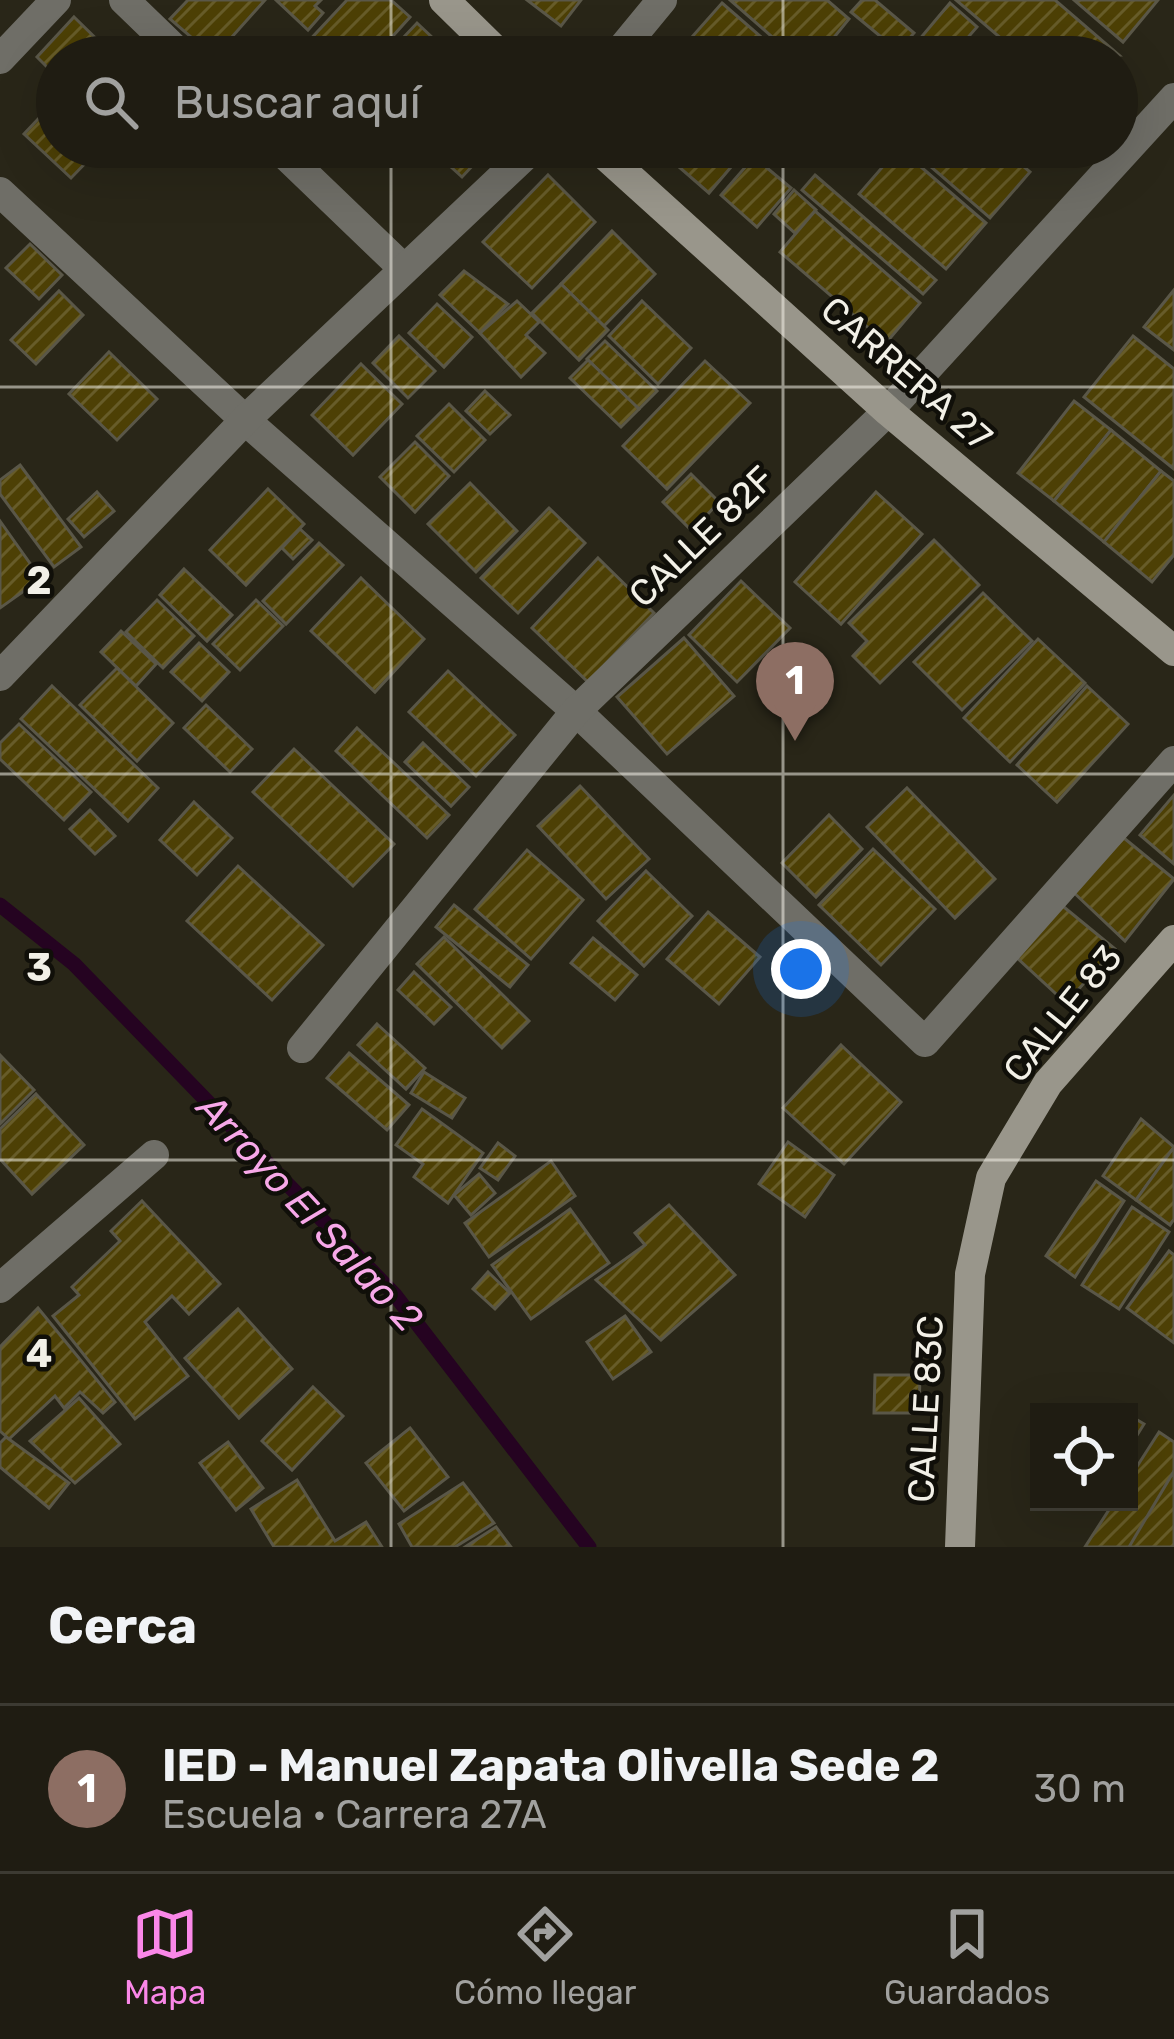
<!DOCTYPE html>
<html lang="es">
<head>
<meta charset="utf-8">
<style>
	body { margin:0; font-family:Rubik,sans-serif; background:#27251b; color:#f1f3f6 }
	.controls { position:absolute; right:36px; bottom:36px; display:grid; overflow:hidden; border-radius:0px; box-shadow:0 12px 48px #0002 }
	.controls button { width:108px; height:108px; display:grid; place-items:center; padding:0; border:0; border-bottom:3px solid #3c3a32; background:#1f1c12; color:#f1f3f6; font:60px sans-serif }
	.you { position:absolute; left:801px; top:969px; width:42px; height:42px; margin:-30px; border:9px solid #fff; border-radius:50%; background:#1a73e8; box-shadow:0 0 0 18px #1a73e833 }
	.badge { display:grid; place-items:center; width:78px; height:78px; border-radius:50%; background:#fa87e8; color:#fff; font-size:39px; font-weight:700 }
	.pin { position:absolute; translate:-50% -99px; filter:drop-shadow(0 3px 6px #0008) }
	.pin::after { content:''; position:absolute; top:63px; width:42px; height:36px; background:inherit; clip-path:polygon(0 0,100% 0,50% 100%) }
	.list { margin:0; padding:0; list-style:none }
	h2 { display:flex; justify-content:space-between; align-items:center; height:156px; margin:0; padding:0 48px; font-size:51px }
	h2 small { font-size:39px; font-weight:400; color:#a1a19f }
	.list li { display:grid; grid-template-columns:78px 1fr auto; gap:36px; align-items:center; box-sizing:border-box; height:168px; padding:0 48px; border-top:3px solid #3c3a32 }
	.list b { display:block; font-size:45px; white-space:nowrap }
	.list p { margin:0; font-size:39px; white-space:nowrap; color:#a1a19f }
	.list em { font-size:39px; font-style:normal; color:#a1a19f }
	.icon { flex:none; width:66px; height:66px; fill:none; stroke:currentColor; stroke-width:2; stroke-linecap:round; stroke-linejoin:round }
	.map { position:relative; flex:none; width:1174px; height:1547px; overflow:hidden }
	.search { position:absolute; background:#1f1c12; box-shadow:0 12px 48px #0002; left:36px; right:36px; top:36px; height:132px; display:flex; align-items:center; gap:30px; box-sizing:border-box; padding:0 42px; border-radius:66px; color:#a1a19f; font-size:45px }
	.sheet { height:324px; background:#1f1c12 }
	nav { display:flex; justify-content:space-around; align-items:center; box-sizing:border-box; height:168px; border-top:3px solid #3c3a32; background:#1f1c12; font-size:33px; color:#a1a19f }
	nav a { display:grid; justify-items:center; gap:6px }
	nav .on { color:#fa87e8 }
	.map>svg:first-child { display:block }
</style>
</head>
<body>
<div class="map">
<svg width="1174" height="1547" viewBox="0 0 1174 1547">
	<defs>
		<pattern id="building-hatch" width="6" height="6" patternUnits="userSpaceOnUse" patternTransform="scale(3)"><rect width="6" height="6" fill="#4d4005"/><path d="M-1 1l2-2M0 6l6-6M5 7l2-2" fill="none" stroke="#675c29"/></pattern>
	</defs>
	<rect width="100%" height="100%" fill="#292618"/>
	<g fill="none" stroke-linecap="round" stroke-linejoin="round">
		<polyline stroke="#250321" stroke-width="15" points="0,905 74,964 395,1295 589,1547"/>
	</g>
	<g fill="url(#building-hatch)" stroke="#5a5748" stroke-width="3">
		<polygon points="188,0 265,0 214,57 170,19"/>
		<polygon points="276,0 321,0 315,6 323,13 308,30"/>
		<polygon points="347,0 391,0 410,17 374,57 321,57 306,44"/>
		<polygon points="527,0 581,0 561,26"/>
		<polygon points="730,0 827,0 849,19 818,57 795,57"/>
		<polygon points="862,0 875,0 914,33 898,51 851,12"/>
		<polygon points="956,0 1055,0 1119,55 1023,57"/>
		<polygon points="1074,0 1158,0 1123,42"/>
		<polygon points="722,3 784,57 676,55"/>
		<polygon points="950,3 977,27 951,57 936,57 918,41"/>
		<polygon points="74,17 115,57 57,57 57,77 37,57"/>
		<polygon points="417,23 453,57 385,57"/>
		<polygon points="57,99 57,147 101,147 71,178 24,134"/>
		<polygon points="429,147 490,147 462,177"/>
		<polygon points="681,147 748,147 709,193 671,160"/>
		<polygon points="908,147 1001,147 1030,172 990,218"/>
		<polygon points="899,148 986,223 946,269 859,194"/>
		<polygon points="754,157 791,188 757,227 721,195"/>
		<polygon points="548,175 595,222 532,288 483,242"/>
		<polygon points="815,175 936,280 923,294 802,190"/>
		<polygon points="794,190 816,210 796,234 774,214"/>
		<polygon points="815,211 920,303 886,343 780,252"/>
		<polygon points="612,231 655,274 604,326 561,284"/>
		<polygon points="30,244 62,275 39,299 6,268"/>
		<polygon points="464,271 508,304 480,333 440,295"/>
		<polygon points="561,284 608,330 579,360 532,313"/>
		<polygon points="1174,290 1174,350 1144,327"/>
		<polygon points="59,291 83,315 36,364 11,340"/>
		<polygon points="517,301 539,322 526,335 545,353 521,377 480,333"/>
		<polygon points="642,301 691,348 658,384 609,336"/>
		<polygon points="437,304 472,337 444,367 409,333"/>
		<polygon points="399,336 435,371 408,398 373,363"/>
		<polygon points="1133,336 1174,369 1174,469 1084,397"/>
		<polygon points="605,341 657,391 639,409 587,359"/>
		<polygon points="109,352 157,399 117,440 69,394"/>
		<polygon points="588,360 639,409 621,427 570,378"/>
		<polygon points="705,361 750,403 667,489 623,446"/>
		<polygon points="361,364 402,404 353,455 312,415"/>
		<polygon points="485,391 510,415 490,434 466,411"/>
		<polygon points="1074,401 1111,430 1054,501 1018,473"/>
		<polygon points="449,404 485,440 454,472 417,436"/>
		<polygon points="1111,430 1161,471 1104,542 1054,501"/>
		<polygon points="415,442 449,476 415,512 380,477"/>
		<polygon points="20,465 81,547 54,567 0,494 0,480"/>
		<polygon points="1161,471 1174,481 1174,555 1152,582 1104,542"/>
		<polygon points="691,474 719,502 692,531 663,502"/>
		<polygon points="470,483 517,531 476,572 428,524"/>
		<polygon points="268,489 304,524 246,585 210,550"/>
		<polygon points="97,492 114,511 84,537 68,519"/>
		<polygon points="876,492 922,534 841,624 795,582"/>
		<polygon points="549,508 585,543 518,613 481,578"/>
		<polygon points="0,521 41,579 0,608"/>
		<polygon points="300,529 312,540 293,559 282,548"/>
		<polygon points="934,540 979,585 880,683 853,656 867,641 849,623"/>
		<polygon points="319,543 343,565 286,624 263,601"/>
		<polygon points="598,558 654,613 588,682 532,628"/>
		<polygon points="184,569 232,615 207,641 160,595"/>
		<polygon points="361,578 424,639 375,692 311,631"/>
		<polygon points="741,581 790,628 737,682 689,635"/>
		<polygon points="983,593 1032,641 962,710 914,662"/>
		<polygon points="157,600 194,636 163,668 126,632"/>
		<polygon points="256,600 283,626 240,670 213,644"/>
		<polygon points="121,631 156,664 136,686 101,652"/>
		<polygon points="684,638 734,696 667,754 617,697"/>
		<polygon points="1038,639 1085,683 1010,762 964,718"/>
		<polygon points="199,643 229,672 202,701 171,672"/>
		<polygon points="117,668 173,723 137,761 80,705"/>
		<polygon points="448,671 515,735 476,776 409,712"/>
		<polygon points="52,686 158,788 128,821 21,719"/>
		<polygon points="1087,686 1128,724 1057,802 1017,765"/>
		<polygon points="206,705 252,749 230,772 184,728"/>
		<polygon points="19,724 91,792 64,820 0,759 0,743"/>
		<polygon points="357,728 449,815 427,838 336,751"/>
		<polygon points="423,743 469,787 451,806 405,762"/>
		<polygon points="294,749 394,844 353,886 253,792"/>
		<polygon points="580,786 649,859 606,899 538,826"/>
		<polygon points="907,788 995,879 955,918 867,827"/>
		<polygon points="1174,795 1174,864 1140,835"/>
		<polygon points="194,802 232,838 197,875 160,840"/>
		<polygon points="90,810 115,836 95,854 70,829"/>
		<polygon points="829,815 862,849 816,897 782,863"/>
		<polygon points="1119,834 1174,879 1125,941 1071,890"/>
		<polygon points="873,849 935,909 881,965 819,905"/>
		<polygon points="527,850 583,900 531,959 475,909"/>
		<polygon points="238,866 323,945 272,1000 187,921"/>
		<polygon points="646,871 692,916 644,966 598,921"/>
		<polygon points="1059,903 1115,949 1066,1003 1015,956"/>
		<polygon points="454,905 528,965 510,987 436,927"/>
		<polygon points="708,912 760,957 719,1004 667,959"/>
		<polygon points="444,937 529,1021 502,1048 417,964"/>
		<polygon points="593,938 637,975 615,1000 571,963"/>
		<polygon points="414,972 451,1007 434,1024 398,990"/>
		<polygon points="377,1024 425,1068 406,1089 358,1045"/>
		<polygon points="841,1045 901,1102 844,1164 783,1108"/>
		<polygon points="349,1053 409,1105 387,1130 327,1078"/>
		<polygon points="0,1055 34,1090 0,1124"/>
		<polygon points="424,1072 465,1098 452,1118 411,1093"/>
		<polygon points="36,1094 84,1145 32,1194 0,1159 0,1129"/>
		<polygon points="422,1109 483,1153 448,1203 414,1177 423,1164 396,1145"/>
		<polygon points="1141,1119 1174,1147 1136,1200 1103,1176"/>
		<polygon points="788,1142 834,1175 805,1217 759,1184"/>
		<polygon points="498,1143 515,1156 498,1180 480,1168"/>
		<polygon points="1174,1147 1174,1219 1170,1225 1136,1200"/>
		<polygon points="551,1161 575,1196 489,1257 465,1223"/>
		<polygon points="479,1174 495,1193 471,1215 454,1195"/>
		<polygon points="1096,1181 1124,1201 1075,1277 1046,1256"/>
		<polygon points="142,1201 220,1284 189,1314 172,1296 145,1322 188,1376 135,1419 53,1316 79,1295 72,1287 120,1241 111,1231"/>
		<polygon points="669,1205 735,1275 661,1340 596,1280 645,1245 635,1233"/>
		<polygon points="1132,1207 1169,1232 1119,1309 1082,1285"/>
		<polygon points="570,1209 609,1263 531,1319 492,1265"/>
		<polygon points="1169,1251 1174,1255 1174,1343 1127,1308"/>
		<polygon points="488,1272 510,1293 495,1309 473,1289"/>
		<polygon points="38,1308 115,1402 103,1413 80,1392 64,1408 55,1396 9,1439 0,1431 0,1347"/>
		<polygon points="238,1309 292,1369 239,1418 185,1358"/>
		<polygon points="625,1316 651,1352 613,1379 587,1342"/>
		<polygon points="875,1375 920,1375 919,1413 874,1413"/>
		<polygon points="313,1387 343,1416 292,1470 262,1441"/>
		<polygon points="79,1398 120,1444 75,1483 30,1441"/>
		<polygon points="1129,1415 1144,1424 1129,1448"/>
		<polygon points="410,1428 448,1477 404,1511 366,1463"/>
		<polygon points="1159,1432 1174,1442 1174,1547 1085,1547 1114,1502 1129,1502 1129,1479"/>
		<polygon points="6,1437 69,1483 49,1508 0,1467 0,1443"/>
		<polygon points="228,1442 263,1488 236,1510 200,1463"/>
		<polygon points="1174,1471 1174,1547 1129,1547"/>
		<polygon points="297,1480 335,1541 366,1522 382,1547 274,1547 251,1509"/>
		<polygon points="463,1483 494,1523 455,1547 412,1547 399,1524"/>
		<polygon points="496,1527 511,1547 465,1547"/>
	</g>
	<g fill="none" stroke-linecap="round" stroke-linejoin="round">
		<g stroke="#6f6e67" stroke-width="30">
			<polyline points="124,0 183,57"/>
			<polyline points="615,57 662,0"/>
			<polyline points="0,59 56,0"/>
			<polyline points="277,147 404,269"/>
			<polyline points="0,192 245,420 576,711 925,1042 1174,761"/>
			<polyline points="0,676 245,420 534,147"/>
			<polyline points="302,1048 576,711 888,411 1174,98"/>
			<polyline points="0,1288 154,1155"/>
		</g>
		<g stroke="#99968b" stroke-width="30">
			<polyline points="444,0 502,57"/>
			<polyline points="596,147 888,411 1174,651"/>
			<polyline points="960,1547 970,1274 991,1178 1048,1083 1174,940"/>
		</g>
	</g>
	<path fill="none" stroke="#f2f0e7" stroke-width="3" stroke-opacity="0.55" d="M 391,0 L 391,57M 783,0 L 783,57M 391,147 L 391,1547M 783,147 L 783,1547M 0,387 L 1174,387M 0,774 L 1174,774M 0,1160 L 1174,1160"/>
	<g text-anchor="middle" stroke-width="9" stroke-linejoin="round" paint-order="stroke">
		<g font-size="36" fill="#f2f0e7" stroke="#100f09">
			<text transform="translate(907 373) rotate(41)" y="13">CARRERA 27</text>
			<text transform="translate(701 536) rotate(-44)" y="13">CALLE 82F</text>
			<text transform="translate(1062 1013) rotate(-51)" y="13">CALLE 83</text>
			<text transform="translate(925 1409) rotate(-87)" y="13">CALLE 83C</text>
		</g>
		<g font-size="39" font-style="italic" fill="#f7a8e8" stroke="#100f09">
			<text transform="translate(310 1212) rotate(47)" y="14">Arroyo El Salao 2</text>
		</g>
	</g>
	<g font-size="39" text-anchor="middle" font-weight="bold" fill="#f2f0e7" stroke="#100f09" stroke-width="9" stroke-linejoin="round" paint-order="stroke">
		<text x="39" y="594">2</text>
		<text x="39" y="981">3</text>
		<text x="39" y="1367">4</text>
	</g>
</svg>
<div class="controls">
<button><svg class="icon" aria-label="locate" viewBox="0 0 24 24"><circle cx="12" cy="12" r="6"/><path d="M12 2v4M12 18v4M2 12h4M18 12h4"/></svg></button>
</div>
<div class="you"></div>
<div class="pin badge" style="left:795px;top:741px;background:#8d6e63">1</div>
<div class="search"><svg class="icon" aria-label="search" viewBox="0 0 24 24"><circle cx="10" cy="10" r="6"/><path d="M15 15l6 6"/></svg>Buscar aquí</div>
</div>
<section class="sheet">
<h2>Cerca<small></small></h2>
<ul class="list">
<li><span class="badge" style="background:#8d6e63">1</span><div><b>IED - Manuel Zapata Olivella Sede 2</b><p>Escuela · Carrera 27A</p></div><em>30 m</em></li>
</ul>
</section>
<nav>
<a class="on"><svg class="icon" aria-label="map" viewBox="0 0 24 24"><path d="M3 6l6-2 6 2 6-2v14l-6 2-6-2-6 2zM9 4v14M15 6v14"/></svg>Mapa</a>
<a><svg class="icon" aria-label="directions" viewBox="0 0 24 24"><path d="M12 3l9 9-9 9-9-9zM9 14v-3h6M13 9l2 2-2 2"/></svg>Cómo llegar</a>
<a><svg class="icon" aria-label="saved" viewBox="0 0 24 24"><path d="M7 4h10v16l-5-4-5 4z"/></svg>Guardados</a>
</nav>
</body>
</html>
